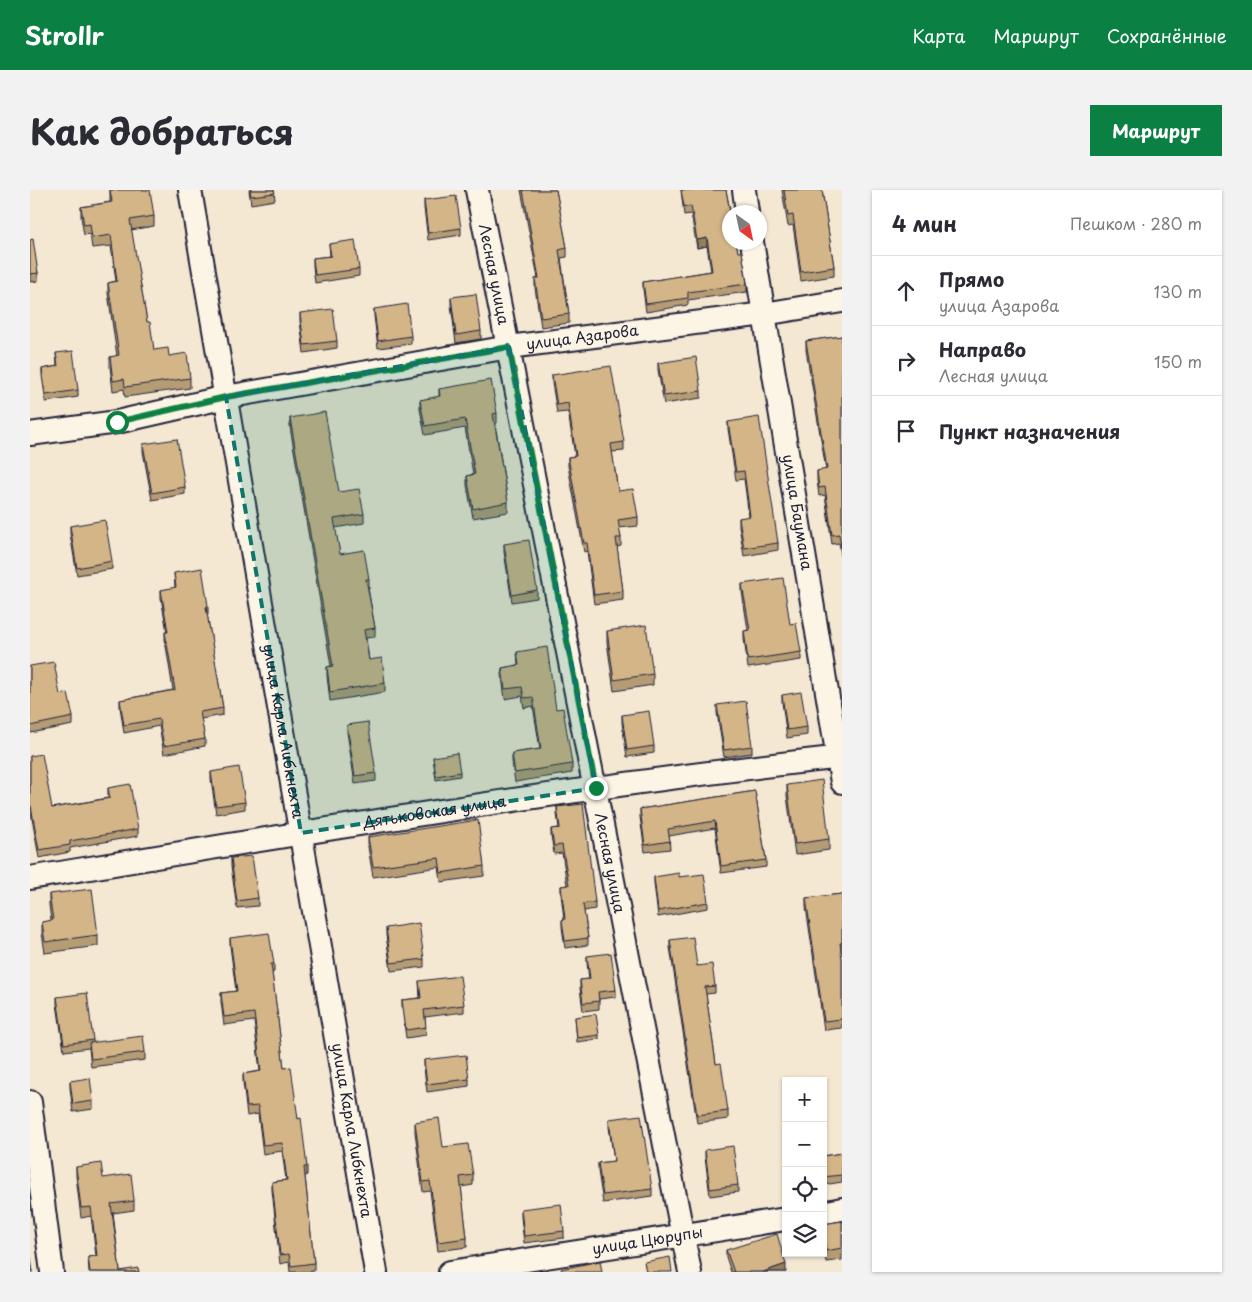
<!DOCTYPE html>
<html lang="ru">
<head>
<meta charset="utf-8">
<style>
	body { margin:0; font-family:"Playpen Sans",sans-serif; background:#f2f2f3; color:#2b2b33 }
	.controls { position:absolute; right:15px; bottom:15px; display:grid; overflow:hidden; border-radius:0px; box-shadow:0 1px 4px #0004 }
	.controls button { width:45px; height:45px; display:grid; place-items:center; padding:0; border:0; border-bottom:1px solid #e1e1e2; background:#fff; color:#2b2b33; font:25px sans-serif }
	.compass { position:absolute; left:692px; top:15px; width:45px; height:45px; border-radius:50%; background:#fff; box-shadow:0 1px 4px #0004; rotate:147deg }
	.stop { position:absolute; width:15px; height:15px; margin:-11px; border:4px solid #0b8043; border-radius:50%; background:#fff }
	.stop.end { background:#0b8043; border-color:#fff; box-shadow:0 1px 5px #0008 }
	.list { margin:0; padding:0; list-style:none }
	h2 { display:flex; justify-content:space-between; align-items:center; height:65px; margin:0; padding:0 20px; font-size:21px }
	h2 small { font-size:16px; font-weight:400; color:#7c7c81 }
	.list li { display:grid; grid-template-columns:32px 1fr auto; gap:15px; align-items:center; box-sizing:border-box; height:70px; padding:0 20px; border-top:1px solid #e1e1e2 }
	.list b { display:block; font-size:19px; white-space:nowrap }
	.list p { margin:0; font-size:16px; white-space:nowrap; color:#7c7c81 }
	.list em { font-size:16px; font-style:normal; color:#7c7c81 }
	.icon { flex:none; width:28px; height:28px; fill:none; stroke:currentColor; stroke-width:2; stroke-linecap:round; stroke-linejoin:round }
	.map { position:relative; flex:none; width:812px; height:1082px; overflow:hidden; border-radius:0px }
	header { display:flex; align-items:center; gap:30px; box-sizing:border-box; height:70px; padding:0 25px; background:#0b8043; color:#fff }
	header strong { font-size:24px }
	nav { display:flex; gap:28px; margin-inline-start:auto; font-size:18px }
	.intro { display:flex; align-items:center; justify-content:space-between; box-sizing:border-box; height:120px; padding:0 30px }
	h1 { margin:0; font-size:35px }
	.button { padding:12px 22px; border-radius:0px; background:#0b8043; color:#fff; font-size:18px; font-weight:700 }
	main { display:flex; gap:30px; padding:0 30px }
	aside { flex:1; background:#fff; border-radius:0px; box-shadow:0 1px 4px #0004 }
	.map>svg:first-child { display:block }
</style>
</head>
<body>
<header>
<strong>Strollr</strong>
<nav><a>Карта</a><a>Маршрут</a><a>Сохранённые</a></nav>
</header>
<div class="intro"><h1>Как добраться</h1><a class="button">Маршрут</a></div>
<main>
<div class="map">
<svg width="812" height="1082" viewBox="0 0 812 1082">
	<rect width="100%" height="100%" fill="#f4e8d2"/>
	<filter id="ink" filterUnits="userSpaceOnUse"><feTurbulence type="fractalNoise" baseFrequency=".02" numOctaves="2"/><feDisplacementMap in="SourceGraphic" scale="10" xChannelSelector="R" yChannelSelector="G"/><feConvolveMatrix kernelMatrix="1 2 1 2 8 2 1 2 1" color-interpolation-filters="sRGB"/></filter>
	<g filter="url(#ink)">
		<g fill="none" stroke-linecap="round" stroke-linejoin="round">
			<defs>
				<g id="minor">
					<path id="s1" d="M 160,0 L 346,1082"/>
					<path id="s2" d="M 447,0 L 660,1082"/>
					<polyline points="714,0 717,22"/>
					<path id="s3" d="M 722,52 L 812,592"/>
					<path id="s4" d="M 0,244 L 87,232 L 196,207 L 479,157 L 734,124 L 812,111"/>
					<path id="s5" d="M 0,688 C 270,643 540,597 812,567"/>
					<polyline points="0,912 22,1082"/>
					<polyline points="793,1023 812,1019"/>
					<path id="s6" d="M 420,1082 L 756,1029"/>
				</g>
			</defs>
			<use href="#minor" stroke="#22223b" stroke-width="26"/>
			<use href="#minor" stroke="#fcf5e5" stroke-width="22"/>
		</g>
		<g fill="#b59c74" stroke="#22223b">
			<polygon points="80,0 124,26 124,36 101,40 117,132 124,160 139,166 160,188 160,198 95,207 94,199 83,201 80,177 80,167 87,166 78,103 78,93 86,91 81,56 62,58 60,44 54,45 51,27 51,17 80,12"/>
			<polygon points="219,0 244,0 245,10 221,14"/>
			<polygon points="491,0 526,0 537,58 537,67 531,68 539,124 539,133 511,137 505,98 505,89 508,88"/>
			<polygon points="651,0 696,0 708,62 717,94 717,102 658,110 658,115 616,122 613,99 613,92 681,81 677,56 667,58 661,24 654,25"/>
			<polygon points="752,0 792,0 804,77 804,86 771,91 763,35 758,36"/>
			<polygon points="394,10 431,38 431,45 398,50 394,18"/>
			<polygon points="0,50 8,83 8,91 0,92"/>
			<polygon points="299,54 329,79 329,86 285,93 283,76 283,68 300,66"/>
			<polygon points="421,107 451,141 451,149 426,153 421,115"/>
			<polygon points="344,119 381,146 381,154 348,158 344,126"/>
			<polygon points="270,123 307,151 307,158 274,163 270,131"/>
			<polygon points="812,146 812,371 809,353 802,354 795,305 789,306 787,290 787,281 796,280 776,160 776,151"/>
			<polygon points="26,163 48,200 48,207 16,212 12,186 12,179 27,176"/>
			<polygon points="628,173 671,201 671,208 634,214 628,180"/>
			<polygon points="522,185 594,252 594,261 582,262 588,301 608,327 608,336 589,338 591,348 591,356 587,357 593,401 593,410 564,414 557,361 554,362 538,276 538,267 545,266 538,222 527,223 522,193"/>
			<polygon points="409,199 467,223 467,233 465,233 478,312 478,322 443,328 437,295 437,286 443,284 435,238 395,245 390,219 390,210 409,207"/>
			<polygon points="260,228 309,302 334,324 334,333 305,338 310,364 339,389 339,398 338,398 345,438 345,447 336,448 339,470 355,493 355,502 300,511 297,486 297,477 301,476 260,237"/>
			<polygon points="698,232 748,353 748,360 714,366 709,336 709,328 719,327 714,289 706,290 698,239"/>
			<polygon points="113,254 155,297 155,304 122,310 113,262"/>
			<polygon points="40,336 82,371 82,379 47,385 40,344"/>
			<polygon points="474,354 507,400 507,408 482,412 474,362"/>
			<polygon points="144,383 178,416 178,424 177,424 193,518 193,525 171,529 175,549 175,556 134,564 129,536 94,543 90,517 90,510 143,500 135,450 135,442 137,442 131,408 131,400 145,398"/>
			<polygon points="712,394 760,434 771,462 771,470 718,478 714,449 714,441 718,440 712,402"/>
			<polygon points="577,441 623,484 623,495 584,501 577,452"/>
			<polygon points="487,462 526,519 542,574 542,583 485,592 482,573 482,563 510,559 503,516 494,518 492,506 475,509 472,487 472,478 488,475"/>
			<polygon points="0,476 30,505 43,527 43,535 0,543"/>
			<polygon points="752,505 777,537 777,545 757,548 752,512"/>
			<polygon points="687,515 722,556 722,563 694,567 687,523"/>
			<polygon points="592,525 624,556 624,563 597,567 592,533"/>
			<polygon points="317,535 346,583 346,591 325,594 317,542"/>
			<polygon points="0,566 22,618 78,608 78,598 108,639 108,646 40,658 40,662 9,668 1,623 0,623"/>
			<polygon points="403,567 430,582 430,586 406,590"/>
			<polygon points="181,582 215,612 215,619 186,624 181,589"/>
			<polygon points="757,595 799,649 799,660 765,665 757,606"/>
			<polygon points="725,601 736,670 736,677 691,683 685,638 639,646 640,659 615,662 610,627 610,619"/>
			<polygon points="527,617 565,712 565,719 554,721 558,748 558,755 535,758 532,737 532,730 534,729 531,704 531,696 537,695 532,663 524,664 521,646 521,639 529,638 527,624"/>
			<polygon points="338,647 454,676 454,686 411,692 409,677 343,687 338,657"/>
			<polygon points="201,668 228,708 228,716 207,718 201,676"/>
			<polygon points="624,687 678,712 678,718 628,727 624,693"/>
			<polygon points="19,704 68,745 68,756 15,763 12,743 12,732 21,731 19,715"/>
			<polygon points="812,704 812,762 811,762 812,769 812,838 794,840 776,717 776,708"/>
			<polygon points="356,738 394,769 394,777 361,781 356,745"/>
			<polygon points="200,748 244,774 244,782 242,783 254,878 268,929 277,977 277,985 275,986 284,1073 284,1081 277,1082 260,1082 259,1072 250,1074 242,1000 242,992 256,990 252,961 233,964 228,924 217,926 213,892 213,884 230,881 224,831 194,835 191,812 191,803 206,801 200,756"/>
			<polygon points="640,750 685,796 685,803 676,804 686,874 698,921 698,929 667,933 640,757"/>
			<polygon points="557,766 586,800 586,807 569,809 569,819 553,821 550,798 550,790 559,789 557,773"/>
			<polygon points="389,791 434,815 434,822 395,827 396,845 376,848 372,818 372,810 390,808"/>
			<polygon points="27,807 63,850 63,853 115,862 115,870 61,877 59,858 34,861 27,814"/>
			<polygon points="545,827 569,845 569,849 547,852"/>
			<polygon points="394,870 439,889 439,896 397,902 394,878"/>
			<polygon points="40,891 63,911 63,919 43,922 40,898"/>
			<polygon points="579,929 622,999 622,1006 573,1013 568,981 568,973 584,971 579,937"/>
			<polygon points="385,932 443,985 443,995 431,997 437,1048 437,1057 408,1061 400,1001 393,1002 385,942"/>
			<polygon points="675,960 708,995 708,1002 680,1006 675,967"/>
			<polygon points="812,963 812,992 793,995 793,966"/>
			<polygon points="46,977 73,988 104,1011 104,1020 83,1023 90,1081 109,1082 59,1082 58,1067 66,1066 61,1026 51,1028 46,986"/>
			<polygon points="491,1019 534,1041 534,1048 494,1053 491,1027"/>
			<polygon points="812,1031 812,1070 796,1072 793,1053 793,1034"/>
			<polygon points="696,1060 756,1082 701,1082 696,1067"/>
		</g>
		<g fill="#947f5e" stroke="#22223b">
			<polygon points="677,48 677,56 667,58 667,50"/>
			<polygon points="756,1074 756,1082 733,1082"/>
		</g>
		<g fill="#d3b587" stroke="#22223b">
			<polygon points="80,0 120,0 124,26 100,30 117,132 120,132 124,160 138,158 139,166 157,163 160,188 95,197 94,189 83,191 80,167 89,165 78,93 87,91 81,45 62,48 60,34 54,35 51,17 82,12"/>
			<polygon points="220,0 244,0 245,3 221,6"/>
			<polygon points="493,0 526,0 537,58 529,60 539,124 511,128 505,89 509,88"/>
			<polygon points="651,0 696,0 700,22 700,52 706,52 708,62 712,62 717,94 658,102 658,108 616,114 613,92 682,81 677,48 667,50 661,16 654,17"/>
			<polygon points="754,0 792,0 804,77 771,82 763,25 758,26"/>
			<polygon points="426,6 431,38 398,43 394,10"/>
			<polygon points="3,49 8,83 0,84 0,50"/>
			<polygon points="325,50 329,79 285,85 283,68 301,66 299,54"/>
			<polygon points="446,104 451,141 426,145 421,107"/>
			<polygon points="377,114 381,146 348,151 344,119"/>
			<polygon points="303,119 307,151 274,155 270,123"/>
			<polygon points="812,146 812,362 809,344 802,345 795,297 789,298 787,281 797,279 776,151"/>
			<polygon points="43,161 48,200 16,205 12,179 28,176 26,163"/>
			<polygon points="666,167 671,201 634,206 628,173"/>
			<polygon points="581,176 594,252 581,254 588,301 603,299 608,327 588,330 591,348 586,348 593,401 564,405 557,353 554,353 538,267 546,266 538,213 527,215 522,185"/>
			<polygon points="461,190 467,223 463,224 478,312 443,319 437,286 445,284 435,229 395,236 390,210 410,206 409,199"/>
			<polygon points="295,222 309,302 329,299 334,324 304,329 310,364 334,360 339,389 336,389 345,438 334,440 339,470 352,468 355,493 300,502 297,477 303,476 260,228"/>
			<polygon points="729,227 748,353 714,358 709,328 720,326 714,281 706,282 698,232"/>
			<polygon points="147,249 155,297 122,303 113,254"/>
			<polygon points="75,330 82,371 47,378 40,336"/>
			<polygon points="499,350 507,400 482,405 474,354"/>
			<polygon points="172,378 178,416 176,417 193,518 170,522 175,549 134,556 129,529 94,535 90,510 145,500 135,442 138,442 131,400 146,397 144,383"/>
			<polygon points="753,388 760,434 766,433 771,462 718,470 714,441 720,440 712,394"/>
			<polygon points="616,435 623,484 584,490 577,441"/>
			<polygon points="517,457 526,519 533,518 542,574 485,583 482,563 511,559 503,507 494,508 492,497 475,499 472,478 489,475 487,462"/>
			<polygon points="24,472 30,505 38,503 43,527 0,536 0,476"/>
			<polygon points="771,502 777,537 757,540 752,505"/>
			<polygon points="716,511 722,556 694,560 687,515"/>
			<polygon points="619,521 624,556 597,560 592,525"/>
			<polygon points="338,532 346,583 325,586 317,535"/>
			<polygon points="427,563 430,582 406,586 403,567"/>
			<polygon points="12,564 22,618 80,608 78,598 100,594 108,639 40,651 40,655 9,660 1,616 0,616 0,566"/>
			<polygon points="209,577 215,612 186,616 181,582"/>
			<polygon points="792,590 799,649 765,654 757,595"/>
			<polygon points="725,601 736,670 691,676 685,631 638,639 640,651 615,655 610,619"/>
			<polygon points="553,614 565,712 553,714 558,748 535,751 532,730 535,729 531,696 539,695 532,655 524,656 521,639 530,638 527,617"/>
			<polygon points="448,630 454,676 411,683 409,668 343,677 338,647"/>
			<polygon points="222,666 228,708 207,711 201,668"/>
			<polygon points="649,683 649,687 674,684 678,712 628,721 624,687"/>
			<polygon points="62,699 68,745 15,752 12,732 23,730 19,704"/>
			<polygon points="812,704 812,753 810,753 812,769 812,829 794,831 776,708"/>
			<polygon points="389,733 394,769 361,773 356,738"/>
			<polygon points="239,743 244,774 241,774 254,878 261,877 268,929 271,928 277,977 274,977 284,1073 261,1076 259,1064 250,1065 242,992 257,990 252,953 233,955 228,916 217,917 213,884 231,881 224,823 194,827 191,803 207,801 200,748"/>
			<polygon points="663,747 667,776 682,774 685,796 675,797 686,874 691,873 698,921 667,925 640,750"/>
			<polygon points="581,763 586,800 568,802 569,811 553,813 550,790 560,789 557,766"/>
			<polygon points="430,786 434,815 394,820 396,837 376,840 372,810 391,808 389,791"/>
			<polygon points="57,803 63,850 34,854 27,807"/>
			<polygon points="566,824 569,845 547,848 545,827"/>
			<polygon points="113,846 115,862 61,869 59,853"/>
			<polygon points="436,865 439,889 397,894 394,870"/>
			<polygon points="60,888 63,911 43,914 40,891"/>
			<polygon points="611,925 622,999 573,1005 568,973 584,971 579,929"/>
			<polygon points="409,928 413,957 438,954 443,985 430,987 437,1048 408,1052 400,991 393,992 385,932"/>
			<polygon points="703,956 708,995 680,999 675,960"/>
			<polygon points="812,963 812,985 793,987 793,966"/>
			<polygon points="71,973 73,988 101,984 104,1011 81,1014 90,1081 108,1078 109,1082 60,1082 58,1067 67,1066 61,1017 51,1018 46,977"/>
			<polygon points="531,1014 534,1041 494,1046 491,1019"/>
			<polygon points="812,1031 812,1058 796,1061 793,1042 793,1034"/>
			<polygon points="747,1044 756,1074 733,1082 704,1082 696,1060"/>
			<polygon points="0,1062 3,1082 0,1082"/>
			<polygon points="640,1067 642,1082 616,1082 614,1072"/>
			<polygon points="570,1071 572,1082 532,1082 531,1079"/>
		</g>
	</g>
	<g fill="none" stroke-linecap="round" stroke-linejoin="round" filter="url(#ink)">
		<polyline stroke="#0b8043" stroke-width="6" points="87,232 196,207 479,157 566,598"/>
	</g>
	<path fill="#0f766e" fill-opacity="0.2" stroke="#0f766e" stroke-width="4" stroke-dasharray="10 6" stroke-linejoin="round" d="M 479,157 L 566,598 L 271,643 L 196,207 Z"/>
	<g text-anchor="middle" stroke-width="5" stroke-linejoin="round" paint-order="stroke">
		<g font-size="15" fill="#22223b" stroke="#fcf5e5">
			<text dy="5" stroke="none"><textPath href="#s2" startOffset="86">Лесная улица</textPath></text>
			<text dy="5" stroke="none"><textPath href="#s4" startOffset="561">улица Азарова</textPath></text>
			<text dy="5" stroke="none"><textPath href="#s3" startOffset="274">улица Баумана</textPath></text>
			<text dy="5" stroke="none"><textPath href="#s1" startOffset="549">улица Карла Либкнехта</textPath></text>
			<text dy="5" stroke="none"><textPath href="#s5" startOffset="410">Дятьковская улица</textPath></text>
			<text dy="5" stroke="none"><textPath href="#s2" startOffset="686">Лесная улица</textPath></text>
			<text dy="5" stroke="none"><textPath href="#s1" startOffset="954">улица Карла Либкнехта</textPath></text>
			<text dy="5" stroke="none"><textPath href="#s6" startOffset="200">улица Цюрупы</textPath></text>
		</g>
	</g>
</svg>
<div class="controls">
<button>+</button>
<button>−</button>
<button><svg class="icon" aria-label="locate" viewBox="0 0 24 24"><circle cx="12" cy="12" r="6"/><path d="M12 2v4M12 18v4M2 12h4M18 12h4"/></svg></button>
<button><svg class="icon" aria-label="layers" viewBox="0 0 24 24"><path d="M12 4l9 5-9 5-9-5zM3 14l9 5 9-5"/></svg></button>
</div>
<svg class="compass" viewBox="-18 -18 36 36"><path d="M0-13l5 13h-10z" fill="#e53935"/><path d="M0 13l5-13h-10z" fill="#7c7c81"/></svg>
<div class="stop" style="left:87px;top:232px"></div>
<div class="stop end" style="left:566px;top:598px"></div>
</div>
<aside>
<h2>4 мин<small>Пешком · 280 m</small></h2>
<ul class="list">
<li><svg class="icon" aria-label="ahead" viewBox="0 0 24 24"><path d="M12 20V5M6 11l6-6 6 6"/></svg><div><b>Прямо</b><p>улица Азарова</p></div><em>130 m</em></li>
<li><svg class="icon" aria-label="right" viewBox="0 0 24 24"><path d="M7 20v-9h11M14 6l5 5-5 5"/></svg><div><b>Направо</b><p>Лесная улица</p></div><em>150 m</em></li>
<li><svg class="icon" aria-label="arrive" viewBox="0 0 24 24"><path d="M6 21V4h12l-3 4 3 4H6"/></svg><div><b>Пункт назначения</b></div></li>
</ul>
</aside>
</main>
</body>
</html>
